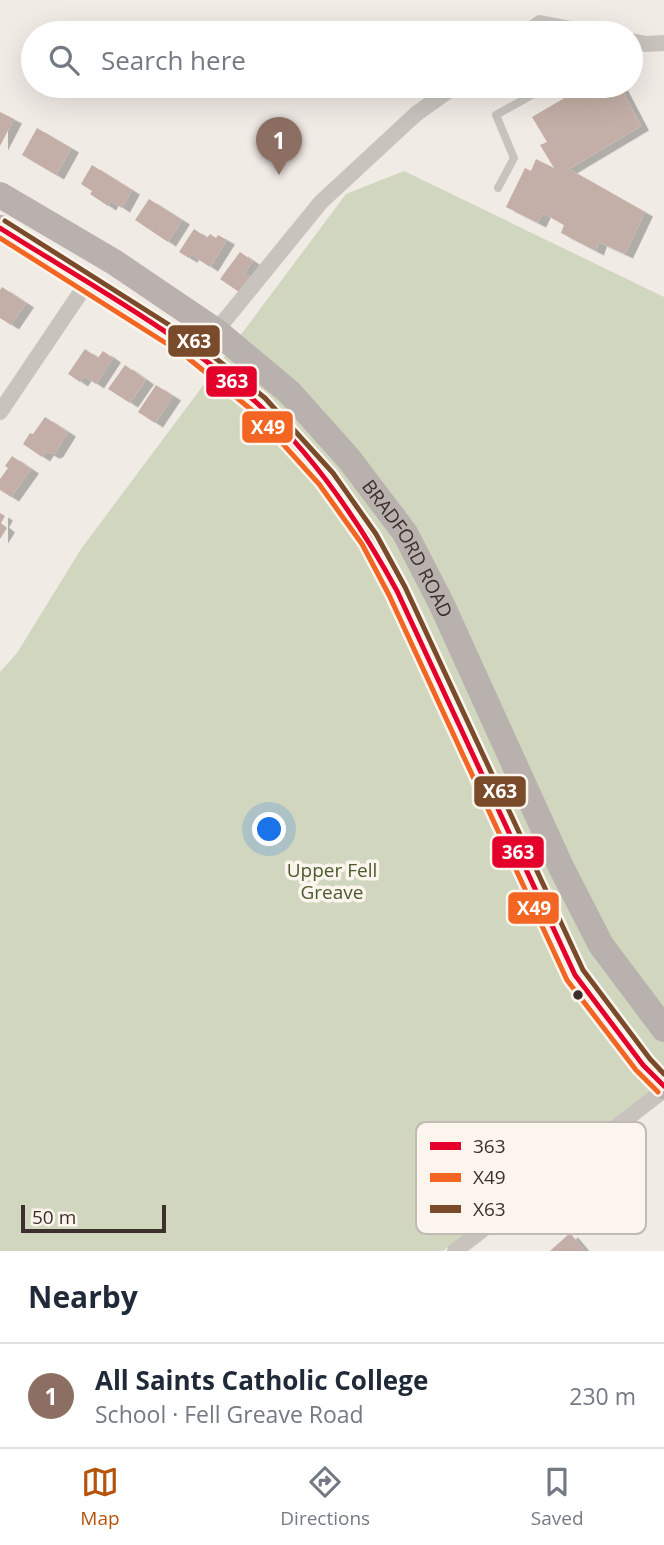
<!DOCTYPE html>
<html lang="en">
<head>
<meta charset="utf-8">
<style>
	body { margin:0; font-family:"Open Sans",sans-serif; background:#f6f6f7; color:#1f2937 }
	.scale { position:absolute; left:21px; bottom:18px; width:145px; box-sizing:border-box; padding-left:7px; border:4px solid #3b302b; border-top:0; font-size:19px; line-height:24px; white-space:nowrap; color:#3b302b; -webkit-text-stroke:5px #fbf5ee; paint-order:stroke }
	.you { position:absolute; left:270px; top:830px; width:24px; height:24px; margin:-18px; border:5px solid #fff; border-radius:50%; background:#1a73e8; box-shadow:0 0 0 10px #1a73e833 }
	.badge { display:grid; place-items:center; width:46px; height:46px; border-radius:50%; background:#b45309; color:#fff; font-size:23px; font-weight:700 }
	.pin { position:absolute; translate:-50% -58px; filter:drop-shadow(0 2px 4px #0008) }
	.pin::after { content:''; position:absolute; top:37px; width:24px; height:21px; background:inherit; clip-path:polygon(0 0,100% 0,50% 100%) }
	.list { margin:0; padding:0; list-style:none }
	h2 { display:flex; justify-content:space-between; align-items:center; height:91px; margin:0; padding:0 28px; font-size:30px }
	h2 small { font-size:23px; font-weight:400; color:#747a83 }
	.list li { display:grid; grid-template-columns:46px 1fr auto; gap:21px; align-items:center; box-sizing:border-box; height:105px; padding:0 28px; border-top:2px solid #e0e1e3 }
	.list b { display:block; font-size:26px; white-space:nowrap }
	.list p { margin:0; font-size:23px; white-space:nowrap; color:#747a83 }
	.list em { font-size:23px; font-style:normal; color:#747a83 }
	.icon { flex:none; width:38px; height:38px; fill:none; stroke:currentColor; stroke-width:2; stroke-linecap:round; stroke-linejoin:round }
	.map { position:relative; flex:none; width:664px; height:1251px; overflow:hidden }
	.search { position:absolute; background:#fff; box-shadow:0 7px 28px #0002; left:21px; right:21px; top:21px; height:77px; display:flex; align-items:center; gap:18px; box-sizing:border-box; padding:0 24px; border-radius:38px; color:#747a83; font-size:26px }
	.sheet { height:196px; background:#fff }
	nav { display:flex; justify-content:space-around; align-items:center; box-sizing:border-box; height:98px; border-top:2px solid #e0e1e3; background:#fff; font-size:19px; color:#747a83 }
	nav a { display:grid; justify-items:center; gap:4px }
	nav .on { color:#b45309 }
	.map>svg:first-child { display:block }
</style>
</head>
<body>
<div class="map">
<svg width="664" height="1251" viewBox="0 0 664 1251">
	<defs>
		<filter id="shadow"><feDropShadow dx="8" dy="4.5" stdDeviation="0" flood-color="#0004"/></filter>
	</defs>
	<rect width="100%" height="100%" fill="#f0ebe5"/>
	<polygon fill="#d1d6bf" points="404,171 664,297 664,1089 443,1251 0,1251 0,672 17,653 81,549 346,194"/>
	<g fill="#c3afa7" filter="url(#shadow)">
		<polygon points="585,86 620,86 641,126 569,169 645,212 625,254 599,242 596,251 561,233 564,225 543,213 538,223 506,207 525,168 531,171 536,159 554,168 540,145 547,142 532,117"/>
		<polygon points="0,112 14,119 0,146"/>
		<polygon points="37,128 71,148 56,175 22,155"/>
		<polygon points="92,165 132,190 122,208 111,201 108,206 90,194 92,191 81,184"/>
		<polygon points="149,199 182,220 168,242 135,220"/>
		<polygon points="194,229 207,238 210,234 216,238 218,235 227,240 210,267 192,255 189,258 179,252"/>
		<polygon points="240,252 253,261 244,273 250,277 239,292 220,279"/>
		<polygon points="2,287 26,303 11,325 0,318 0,290"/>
		<polygon points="85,349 98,358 103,351 113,358 96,384 84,376 80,382 68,374"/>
		<polygon points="125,365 146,380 130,403 108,389"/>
		<polygon points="156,385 173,396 155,423 138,412"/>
		<polygon points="45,417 68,432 55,453 51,454 46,451 42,457 23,444 30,433 33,434"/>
		<polygon points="12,456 31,469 11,497 0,490 0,479 8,468 5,466"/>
		<polygon points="0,513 5,516 1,523 7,528 0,539"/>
		<polygon points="570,1233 585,1251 550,1251"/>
	</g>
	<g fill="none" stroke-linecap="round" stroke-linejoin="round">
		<polyline stroke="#c9c3be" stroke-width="8" points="498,188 514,158 496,115 548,86"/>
		<g stroke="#c9c3be" stroke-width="16">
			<polyline points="526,33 540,23 592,33"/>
			<polyline points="631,41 646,44 664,43"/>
			<polyline points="216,331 321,202 416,114 455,86"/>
			<polyline points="0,412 87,283"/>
			<polyline points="455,1251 664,1090"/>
		</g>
		<g stroke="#b8b1ad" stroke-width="26">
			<path id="s1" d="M 0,195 L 114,262 L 216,331 L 289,392 L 349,459 L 405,533 L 442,605 L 561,867 L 601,945 L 664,1029"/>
			<polyline points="0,228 188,347 259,405 326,478 369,539 397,591 575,975 643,1065 664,1086"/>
		</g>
		<defs>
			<path id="bus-1" d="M 0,228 C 87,283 182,334 258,404 C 316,458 360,523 397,591 L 575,975 L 643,1065 L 664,1086"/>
			<polyline id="bus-2" points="0,238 183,354 253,411 319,484 362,544 389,595 567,980 636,1070 658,1092"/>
			<polyline id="bus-3" points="5,221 193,340 265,398 333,473 376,534 405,587 583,970 650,1059 664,1074"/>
		</defs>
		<use href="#bus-1" stroke="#fbf5ee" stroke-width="10"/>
		<use href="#bus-2" stroke="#fbf5ee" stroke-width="10"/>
		<use href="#bus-3" stroke="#fbf5ee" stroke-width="10"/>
		<use href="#bus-1" stroke="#e4002b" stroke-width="5"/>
		<use href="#bus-2" stroke="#f26522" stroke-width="5"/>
		<use href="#bus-3" stroke="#7a4b2a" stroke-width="5"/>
	</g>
	<circle fill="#3b302b" stroke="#fbf5ee" stroke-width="2.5" cx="578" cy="995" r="6"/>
	<g text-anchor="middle" stroke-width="7" stroke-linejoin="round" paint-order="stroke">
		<g font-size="19" fill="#3b302b" stroke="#fbf5ee">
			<text dy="7" stroke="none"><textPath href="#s1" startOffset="548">BRADFORD ROAD</textPath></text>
		</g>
		<g font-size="19" fill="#4a5a2e" stroke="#fbf5ee">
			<text x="332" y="877">Upper Fell<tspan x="332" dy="22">Greave</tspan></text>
		</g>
	</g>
	<rect x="416" y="1122" width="230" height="112" rx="10" fill="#fbf5ee" stroke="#c1bab4" stroke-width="2"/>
	<rect x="430" y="1142" width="31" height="8" fill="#e4002b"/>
	<rect x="430" y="1173" width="31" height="9" fill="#f26522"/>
	<rect x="430" y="1205" width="31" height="8" fill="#7a4b2a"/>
	<g font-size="19" fill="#3b302b">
		<text x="473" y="1153">363</text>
		<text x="473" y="1184">X49</text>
		<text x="473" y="1216">X63</text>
	</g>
	<g stroke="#fbf5ee" stroke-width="2.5">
		<rect x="167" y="324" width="54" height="34" rx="7" fill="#7a4b2a"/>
		<rect x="205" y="365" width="53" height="33" rx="7" fill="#e4002b"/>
		<rect x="241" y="410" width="53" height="34" rx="7" fill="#f26522"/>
		<rect x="473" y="775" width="54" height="33" rx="7" fill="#7a4b2a"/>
		<rect x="491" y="835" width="54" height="34" rx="7" fill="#e4002b"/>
		<rect x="507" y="891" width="53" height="34" rx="7" fill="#f26522"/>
	</g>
	<g font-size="19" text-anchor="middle" font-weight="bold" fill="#fff">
		<text x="194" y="348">X63</text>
		<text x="232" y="388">363</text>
		<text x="268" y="434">X49</text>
		<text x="500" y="798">X63</text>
		<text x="518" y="859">363</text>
		<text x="534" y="915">X49</text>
	</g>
</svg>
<div class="scale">50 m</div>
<div class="you"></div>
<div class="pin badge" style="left:279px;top:175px;background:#8d6e63">1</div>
<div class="search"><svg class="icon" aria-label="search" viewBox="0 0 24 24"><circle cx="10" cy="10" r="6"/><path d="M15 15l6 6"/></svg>Search here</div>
</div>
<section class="sheet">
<h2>Nearby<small></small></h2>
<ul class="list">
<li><span class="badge" style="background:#8d6e63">1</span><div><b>All Saints Catholic College</b><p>School · Fell Greave Road</p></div><em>230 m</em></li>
</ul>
</section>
<nav>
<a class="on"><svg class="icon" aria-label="map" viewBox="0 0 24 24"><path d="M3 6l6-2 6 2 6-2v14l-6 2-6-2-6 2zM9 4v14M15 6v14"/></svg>Map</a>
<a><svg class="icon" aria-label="directions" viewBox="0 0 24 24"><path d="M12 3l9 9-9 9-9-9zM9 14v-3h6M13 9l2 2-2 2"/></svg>Directions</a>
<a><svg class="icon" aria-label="saved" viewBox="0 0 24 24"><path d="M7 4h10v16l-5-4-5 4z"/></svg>Saved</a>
</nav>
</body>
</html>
